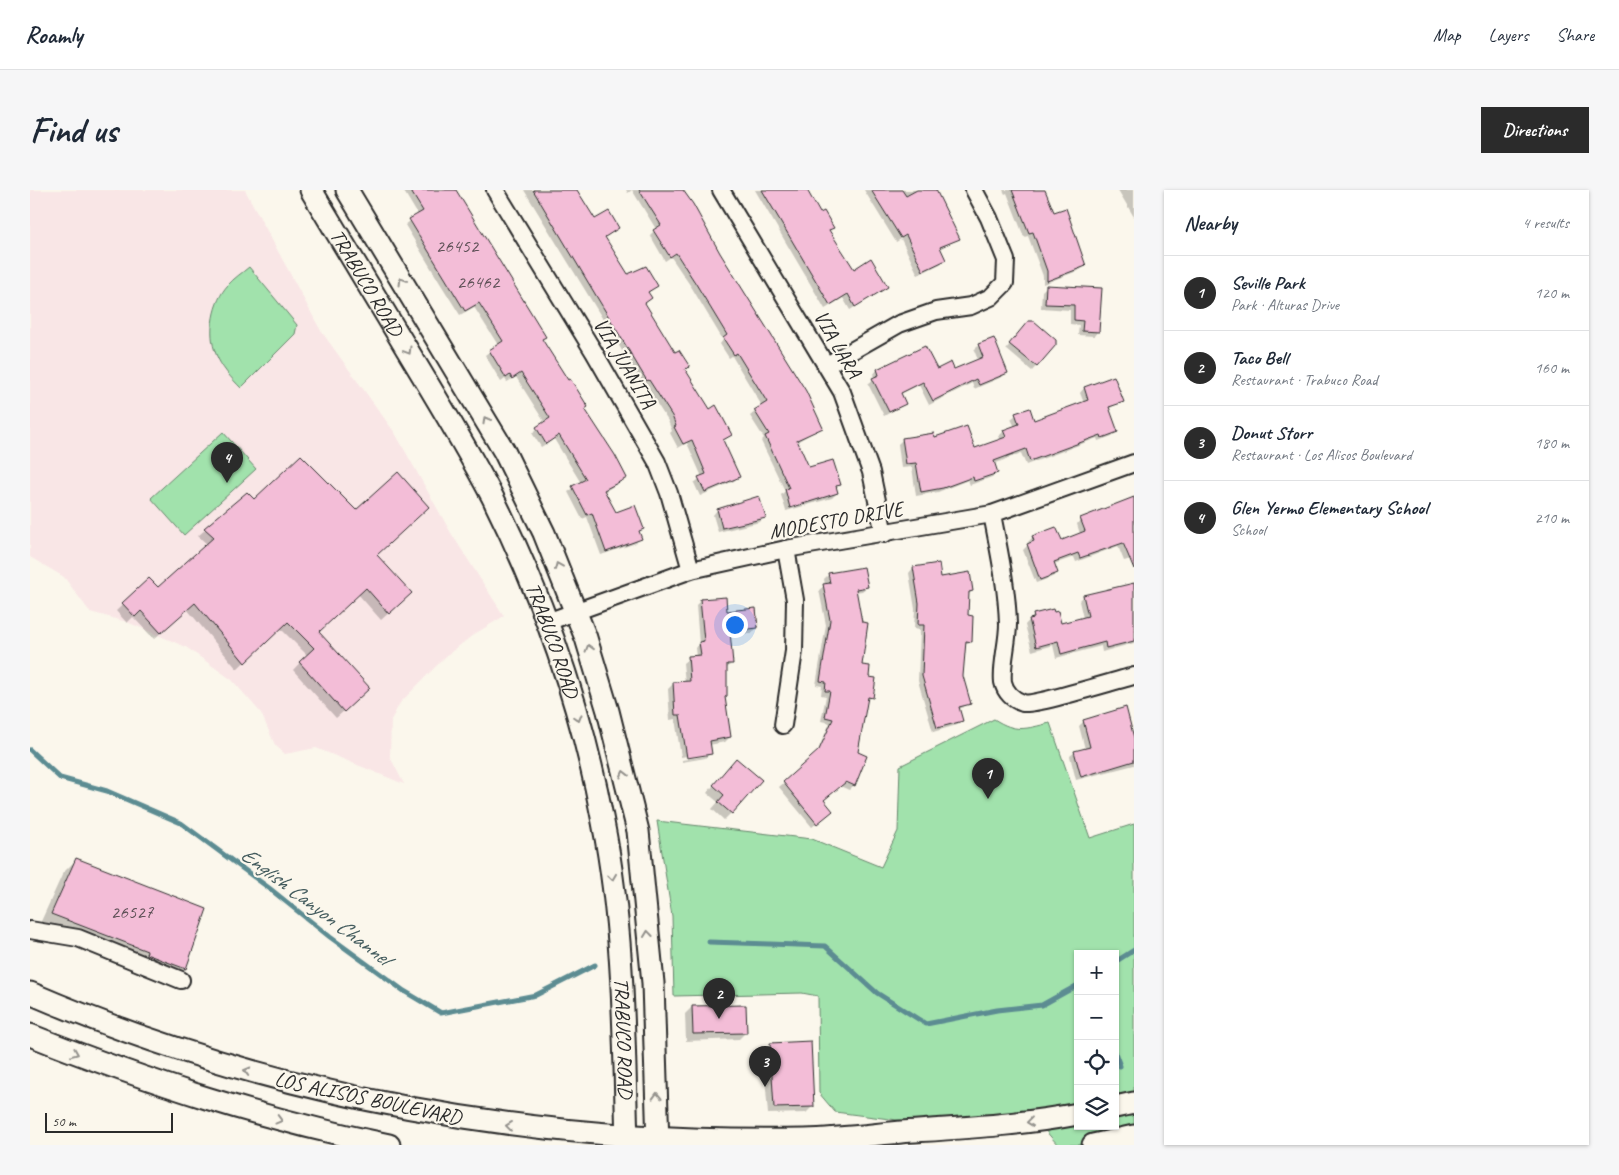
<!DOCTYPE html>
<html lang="en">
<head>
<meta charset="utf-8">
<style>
	body { margin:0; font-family:Caveat,sans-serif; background:#f6f6f7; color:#1f2937 }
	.controls { position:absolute; right:15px; bottom:15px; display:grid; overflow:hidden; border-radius:0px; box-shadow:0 1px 4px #0004 }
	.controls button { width:45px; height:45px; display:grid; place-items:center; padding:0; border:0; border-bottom:1px solid #e0e1e3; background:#fff; color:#1f2937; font:25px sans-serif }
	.scale { position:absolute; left:15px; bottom:12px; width:128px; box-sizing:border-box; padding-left:5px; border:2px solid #2b2b2b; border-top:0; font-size:14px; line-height:18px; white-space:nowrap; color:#2b2b2b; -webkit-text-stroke:4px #fbf7ec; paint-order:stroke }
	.you { position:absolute; left:704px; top:434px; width:18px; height:18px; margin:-12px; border:4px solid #fff; border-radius:50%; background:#1a73e8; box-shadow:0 0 0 8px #1a73e833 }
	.badge { display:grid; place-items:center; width:32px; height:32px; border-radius:50%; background:#2b2b2b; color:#fff; font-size:16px; font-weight:700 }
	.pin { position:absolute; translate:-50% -41px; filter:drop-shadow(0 1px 2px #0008) }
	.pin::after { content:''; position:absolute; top:26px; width:18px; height:15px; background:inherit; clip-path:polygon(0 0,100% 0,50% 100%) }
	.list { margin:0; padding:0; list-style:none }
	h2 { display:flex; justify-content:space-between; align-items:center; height:65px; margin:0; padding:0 20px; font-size:21px }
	h2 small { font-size:16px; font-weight:400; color:#747a83 }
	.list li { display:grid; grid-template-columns:32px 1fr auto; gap:15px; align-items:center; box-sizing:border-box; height:75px; padding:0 20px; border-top:1px solid #e0e1e3 }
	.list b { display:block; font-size:19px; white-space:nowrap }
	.list p { margin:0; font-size:16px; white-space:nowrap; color:#747a83 }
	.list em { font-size:16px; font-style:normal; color:#747a83 }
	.icon { flex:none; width:28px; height:28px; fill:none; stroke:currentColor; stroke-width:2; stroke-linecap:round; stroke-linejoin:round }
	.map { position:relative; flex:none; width:1104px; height:955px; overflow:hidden; border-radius:0px }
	header { display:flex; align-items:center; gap:30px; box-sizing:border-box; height:70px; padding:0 25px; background:#fff; border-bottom:1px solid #e0e1e3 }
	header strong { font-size:24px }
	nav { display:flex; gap:28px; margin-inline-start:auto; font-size:18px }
	.intro { display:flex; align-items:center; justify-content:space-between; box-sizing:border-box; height:120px; padding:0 30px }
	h1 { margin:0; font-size:35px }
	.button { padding:12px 22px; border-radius:0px; background:#2b2b2b; color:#fff; font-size:18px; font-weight:700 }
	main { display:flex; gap:30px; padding:0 30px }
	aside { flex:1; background:#fff; border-radius:0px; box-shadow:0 1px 4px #0004 }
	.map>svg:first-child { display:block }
</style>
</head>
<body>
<header>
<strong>Roamly</strong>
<nav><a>Map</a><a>Layers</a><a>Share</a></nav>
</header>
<div class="intro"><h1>Find us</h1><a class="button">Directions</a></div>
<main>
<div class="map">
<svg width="1104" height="955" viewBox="0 0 1104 955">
	<rect width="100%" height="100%" fill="#fbf7ec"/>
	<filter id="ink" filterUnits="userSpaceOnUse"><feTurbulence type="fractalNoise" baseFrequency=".02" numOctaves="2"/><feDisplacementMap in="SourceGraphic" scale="10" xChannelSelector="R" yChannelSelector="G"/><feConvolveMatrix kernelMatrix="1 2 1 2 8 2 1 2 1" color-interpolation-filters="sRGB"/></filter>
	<g filter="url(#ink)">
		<polygon fill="#f9e6e6" points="0,0 215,0 291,141 365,243 421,343 474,426 443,445 416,466 370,513 361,530 360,567 374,594 286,558 255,564 245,555 231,523 202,490 156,457 97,432 60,422 34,387 0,367"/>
		<g fill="#a1e2ac" stroke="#66866c" fill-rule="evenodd">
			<path d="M 219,77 L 267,135 L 265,144 L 211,198 C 201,188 191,177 186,164 C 177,143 183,111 198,95 C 204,88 212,83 219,77 Z"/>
			<polygon points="193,242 226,279 154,345 121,308"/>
			<path d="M 964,529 C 986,543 995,539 1020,533 L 1060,648 L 1104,634 L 1104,955 L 1028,955 L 1013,938 L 930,938 L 805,922 L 789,903 L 788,806 L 772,803 L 644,806 L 642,726 L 627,631 L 782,649 L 851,677 L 868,641 L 870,576 ZM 1048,764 L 1085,764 L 1085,936 L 1048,936 Z"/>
		</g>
		<g fill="#0003">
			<polygon points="373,0 424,0 511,150 596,288 574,302 585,324 612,338 608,343 610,348 606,353 571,365 557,327 552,329 538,302 551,293 524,249 511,257 502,243 515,233 486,187 477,192 475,189 471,192 455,165 468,155 444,117 430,125 410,93 375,35 388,25"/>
			<polygon points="494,0 546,0 564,31 588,38 574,48 598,86 627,96 618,103 621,108 614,114 645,164 658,177 655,180 679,220 701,245 693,251 708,287 704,291 670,306 664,293 672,287 657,253 648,258 640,243 642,241 638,231 614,194 613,195"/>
			<polygon points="596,0 652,0 792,237 767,252 779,279 809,294 805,298 807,303 802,308 756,321 751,305 755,301 731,251 734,248 720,226 732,216 702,166 699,168 690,154 693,150 662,98 641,67 635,71 620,45 626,39 602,0 598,3"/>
			<polygon points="725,0 775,0 790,24 802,38 799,41 823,81 857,97 820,120 813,108 795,119"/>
			<polygon points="834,0 904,0 928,48 910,59 914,70 910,74 888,85 871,49 866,52"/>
			<polygon points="973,0 1014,0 1023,24 1055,76 1050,80 1013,94 1013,86 998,46 994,47 977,3 975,4"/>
			<polygon points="1088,0 1104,0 1104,27"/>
			<polygon points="1017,96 1070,99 1068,141 1064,146 1048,145 1049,135 1040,134 1040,120 1011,118 1012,101"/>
			<polygon points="994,137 1025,155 1002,181 976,159"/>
			<polygon points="949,155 977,183 972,187 944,199 942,193 899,215 889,195 870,204 875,214 854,226 838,194 845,188 843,185 847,180 894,157 906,181 923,180 948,170 944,160"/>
			<polygon points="1084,187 1093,211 1078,219 1086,241 1082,246 1068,251 1067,248 996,275 991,263 964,274 967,282 962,287 940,295 938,290 908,302 886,306 882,277 871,278 868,254 873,249 904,249 944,260 971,250 969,246 974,241 985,237 981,229 986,225 1003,231 1054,213 1050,203 1054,198"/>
			<polygon points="216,303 223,310 346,365 373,410 351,430 328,404 288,442 332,505 306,528 263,480 277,465 250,438 207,479 157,419 124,449 103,427 97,433 86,421 119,390 127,399 178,355 168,346"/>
			<polygon points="1104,309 1104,368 1094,371 1088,356 1046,372 1044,367 1024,374 1027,383 1022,387 1006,393 993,360 999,354 998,352 1003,347 1031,351 1050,344 1047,334 1051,329"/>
			<polygon points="687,320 734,327 730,332 688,342 683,325"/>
			<polygon points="833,378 837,397 832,401 825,402 831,476 842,507 836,511 826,562 824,595 819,600 810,596 793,611 797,625 782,637 749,597 786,565 800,533 791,531 796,506 791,505 792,496 786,495 796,435 789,400 795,395 794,389 798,385"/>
			<polygon points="883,378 942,401 938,405 937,427 941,451 934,455 931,486 940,513 928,520 931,530 927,535 903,542 888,491 890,440 884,439 885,419 879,383"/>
			<polygon points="1104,394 1104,453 1072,462 1071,456 1026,468 1023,455 1002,461 995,435 1004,425 1030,435 1053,428 1049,411 1053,407"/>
			<polygon points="671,410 727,438 722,443 699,445 702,473 696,479 696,506 694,508 700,547 695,552 679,555 681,563 675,568 652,572 652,570 676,566 676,563 651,567 645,529 640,530 638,499 643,494 655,493 653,473 659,468 666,467 665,458 669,454 666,415"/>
			<polygon points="1054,531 1104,542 1104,575 1046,590 1040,566 1045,562 1055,559 1049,536"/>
			<polygon points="699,577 701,623 694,630 682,619 688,612 677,603"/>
			<polygon points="47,669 175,720 155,779 141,793 8,738 33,683"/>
			<polygon points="662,817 716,842 709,849 656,851 655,824"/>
			<polygon points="740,855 783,916 776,923 738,924 733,862"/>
		</g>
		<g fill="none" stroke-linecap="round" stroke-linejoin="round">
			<g stroke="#5c8c92" stroke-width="5">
				<polyline points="0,560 30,588 77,601 151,633 239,698 300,747 374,801 411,823 506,805 565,775"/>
				<polyline points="679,752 795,756 847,803 896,834 967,820 1012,815 1048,795"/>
				<polyline points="1085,772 1104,760"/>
				<polyline points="1085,863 1090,876"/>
			</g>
		</g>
		<g fill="#f3bdd7" stroke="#2b2b2b">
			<polygon points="380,0 426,0 516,147 512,149 538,190 540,189 545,196 558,217 555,219 585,265 597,288 574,300 586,322 605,315 614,339 609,341 612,349 576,362 562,323 557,325 542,296 556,289 529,245 516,254 506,237 520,228 491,183 482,189 480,185 476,188 459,160 473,151 449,113 435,121 415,88 379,29 393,21"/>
			<polygon points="503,0 547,0 565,29 579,21 589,38 575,47 598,84 616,76 628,96 618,102 622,108 615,113 645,162 649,160 660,177 655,179 680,219 686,215 702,245 693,250 710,287 675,302 668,287 676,284 662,250 653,254 644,237 646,236 642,226 619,190 617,191"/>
			<polygon points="609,0 653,0 663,14 690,63 776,201 793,238 767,250 779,277 803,270 811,295 806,296 808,303 760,318 755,299 759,298 735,246 739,244 724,220 737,212 707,163 704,165 693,148 697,145 666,94 646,63 640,67 623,40 631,35"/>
			<polygon points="732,0 777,0 790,23 794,21 804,38 799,40 824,79 841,68 858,97 825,117 818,104 800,115"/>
			<polygon points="841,0 872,0 876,6 887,0 906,0 930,49 910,57 916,70 893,81 876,45 871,48"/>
			<polygon points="982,0 1015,0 1024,22 1036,18 1056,76 1017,91 1017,81 1003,42 999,43"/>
			<polygon points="1016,95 1072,98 1069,142 1052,141 1053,131 1044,130 1044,115 1015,114"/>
			<polygon points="998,131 1004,131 1026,150 1026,155 1007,177 979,154"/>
			<polygon points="964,148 978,183 949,195 946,189 903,211 893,192 871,203 876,214 859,222 842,188 849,185 847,179 895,156 907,179 921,172 924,179 953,167 948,154"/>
			<polygon points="1084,186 1094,212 1079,217 1088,242 1072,248 1071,245 1000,271 996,259 964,271 968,283 944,291 943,287 913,298 891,302 886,273 876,274 872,248 904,243 905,247 937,236 945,258 976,247 973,240 989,234 985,223 1000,218 1004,230 1058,210 1054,197"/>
			<polygon points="271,265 326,320 368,282 399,317 347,365 382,403 359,424 336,398 289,442 340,498 314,522 269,472 284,458 258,432 215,473 165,413 131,443 111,421 105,427 92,413 119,388 128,397 184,347 174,338 217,302 224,309"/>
			<polygon points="729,306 736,328 692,338 687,319"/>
			<polygon points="1104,307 1104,379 1093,353 1050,368 1048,363 1024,372 1028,383 1010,390 997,354 1004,351 1002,346 1026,337 1032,350 1055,341 1050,328"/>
			<polygon points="909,373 911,387 940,382 943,401 939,402 938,425 943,426 942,452 936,451 933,486 941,514 929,517 933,531 907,538 892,486 894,435 888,435 889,413 883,377"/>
			<polygon points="834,377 838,397 826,399 832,432 838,433 832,475 840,476 839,487 846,488 843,508 838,507 828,562 837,566 825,596 816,592 794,610 803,621 787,634 753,592 789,560 803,529 795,527 800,501 795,501 796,492 790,491 800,430 793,394 800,393 798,383"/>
			<polygon points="1104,393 1104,451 1076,458 1075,452 1031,464 1028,451 1006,457 999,429 1004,428 1003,424 1023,419 1024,422 1028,421 1031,433 1058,426 1053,405"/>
			<polygon points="696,407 697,421 726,418 728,438 700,441 703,474 697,474 697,506 695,507 701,547 680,551 682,564 657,568 650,525 645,525 643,492 660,491 658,466 671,465 669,452 674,451 670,409"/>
			<polygon points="1096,517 1104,548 1104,571 1051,587 1044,561 1060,557 1053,530"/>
			<polygon points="706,568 732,590 702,624 688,612 694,605 683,595"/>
			<polygon points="46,668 177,719 156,779 116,764 117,761 21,724"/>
			<polygon points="716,815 717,843 663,844 662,816"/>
			<polygon points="781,851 784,917 744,918 740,853"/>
		</g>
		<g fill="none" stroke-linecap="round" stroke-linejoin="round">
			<defs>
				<g id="minor">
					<polyline points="465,0 564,162 627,272 639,303 661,380"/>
					<polyline points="691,0 812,202 841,282 854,344"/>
					<polyline points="797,175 869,134 906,121 941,116 961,107 975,93 976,70 959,28 944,0"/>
					<path d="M 962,324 C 969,361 977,397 978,434 C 978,452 971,476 973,492 C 975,502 983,510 993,513 C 1004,516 1087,490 1104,486"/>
					<polyline points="517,432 661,380 756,359 962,324 1104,273"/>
					<polyline points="753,535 764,461 765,410 756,359"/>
					<polyline points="0,740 48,748 151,790"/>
				</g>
				<g id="major">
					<path id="s1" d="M 281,0 C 316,59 352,117 387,176 C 413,219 439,262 462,306 C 513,408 552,519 573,632 C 594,738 594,847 597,955"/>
					<polyline points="317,0 474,261 514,343 556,448 578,521 608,641 623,793 628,955"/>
					<path d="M 0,803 C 244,908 509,955 775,950 C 807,949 839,945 871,942 C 930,938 990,935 1048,924"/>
					<path d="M 0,845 C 121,893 232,929 359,955"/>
					<polyline points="1085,917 1104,913"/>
					<polyline points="1063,955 1104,946"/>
				</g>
			</defs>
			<use href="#minor" stroke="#2b2b2b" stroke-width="20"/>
			<use href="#major" stroke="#2b2b2b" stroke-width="25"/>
			<use href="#minor" stroke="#fbf7ec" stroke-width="16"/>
			<use href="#major" stroke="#fbf7ec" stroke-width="21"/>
		</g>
		<defs><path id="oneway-chevron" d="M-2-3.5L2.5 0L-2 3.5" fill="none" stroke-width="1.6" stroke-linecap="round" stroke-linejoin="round" transform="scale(1.25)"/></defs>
		<g stroke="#93918c">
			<use href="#oneway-chevron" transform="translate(372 91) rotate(-121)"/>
			<use href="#oneway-chevron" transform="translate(378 161) rotate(59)"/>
			<use href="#oneway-chevron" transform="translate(456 230) rotate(-120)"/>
			<use href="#oneway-chevron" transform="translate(528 376) rotate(-113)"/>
			<use href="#oneway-chevron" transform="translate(559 458) rotate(-107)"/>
			<use href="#oneway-chevron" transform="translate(548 528) rotate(74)"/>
			<use href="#oneway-chevron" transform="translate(594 584) rotate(-104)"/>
			<use href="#oneway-chevron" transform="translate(582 687) rotate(82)"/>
			<use href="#oneway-chevron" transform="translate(618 744) rotate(-96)"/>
			<use href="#oneway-chevron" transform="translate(45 863) rotate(22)"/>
			<use href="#oneway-chevron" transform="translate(217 881) rotate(-164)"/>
			<use href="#oneway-chevron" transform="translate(627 906) rotate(-92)"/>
			<use href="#oneway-chevron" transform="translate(249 930) rotate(15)"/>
			<use href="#oneway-chevron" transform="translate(1000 932) rotate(173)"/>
			<use href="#oneway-chevron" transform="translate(479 936) rotate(-173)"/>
		</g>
	</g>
	<g text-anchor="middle" stroke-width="4.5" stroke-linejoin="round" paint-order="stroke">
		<g font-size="19" fill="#5d5056">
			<text x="427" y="62">26452</text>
			<text x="448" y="98">26462</text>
			<text x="102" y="728">26527</text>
		</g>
		<g font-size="21" fill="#2b2b2b" stroke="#fbf7ec">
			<text dy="7" stroke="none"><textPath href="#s1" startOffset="108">TRABUCO ROAD</textPath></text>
			<text transform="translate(808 154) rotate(60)" y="7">VIA LARA</text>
			<text transform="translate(595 173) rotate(59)" y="7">VIA JUANITA</text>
			<text transform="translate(806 330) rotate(-10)" y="7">MODESTO DRIVE</text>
			<text dy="7" stroke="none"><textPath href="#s1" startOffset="512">TRABUCO ROAD</textPath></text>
			<text dy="7" stroke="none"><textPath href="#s1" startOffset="918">TRABUCO ROAD</textPath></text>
			<text transform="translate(338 908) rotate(12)" y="7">LOS ALISOS BOULEVARD</text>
		</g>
		<g font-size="22" font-style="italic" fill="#445c5e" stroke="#fbf7ec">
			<text transform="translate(286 715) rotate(37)" y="8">English Canyon Channel</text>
		</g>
	</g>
</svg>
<div class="controls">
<button>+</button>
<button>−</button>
<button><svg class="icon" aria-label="locate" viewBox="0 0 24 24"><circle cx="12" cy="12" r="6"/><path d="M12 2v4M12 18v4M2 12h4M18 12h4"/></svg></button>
<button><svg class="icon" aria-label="layers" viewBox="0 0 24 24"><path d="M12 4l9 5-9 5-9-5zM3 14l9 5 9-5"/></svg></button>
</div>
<div class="scale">50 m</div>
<div class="you"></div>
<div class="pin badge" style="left:958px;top:609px">1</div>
<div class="pin badge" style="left:689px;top:829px">2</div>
<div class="pin badge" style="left:735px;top:897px">3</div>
<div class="pin badge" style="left:197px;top:293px">4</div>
</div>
<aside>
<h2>Nearby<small>4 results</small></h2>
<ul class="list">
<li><span class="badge">1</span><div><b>Seville Park</b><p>Park · Alturas Drive</p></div><em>120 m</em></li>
<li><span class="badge">2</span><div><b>Taco Bell</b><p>Restaurant · Trabuco Road</p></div><em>160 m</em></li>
<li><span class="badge">3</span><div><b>Donut Storr</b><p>Restaurant · Los Alisos Boulevard</p></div><em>180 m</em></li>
<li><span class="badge">4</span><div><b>Glen Yermo Elementary School</b><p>School</p></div><em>210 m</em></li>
</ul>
</aside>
</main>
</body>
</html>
